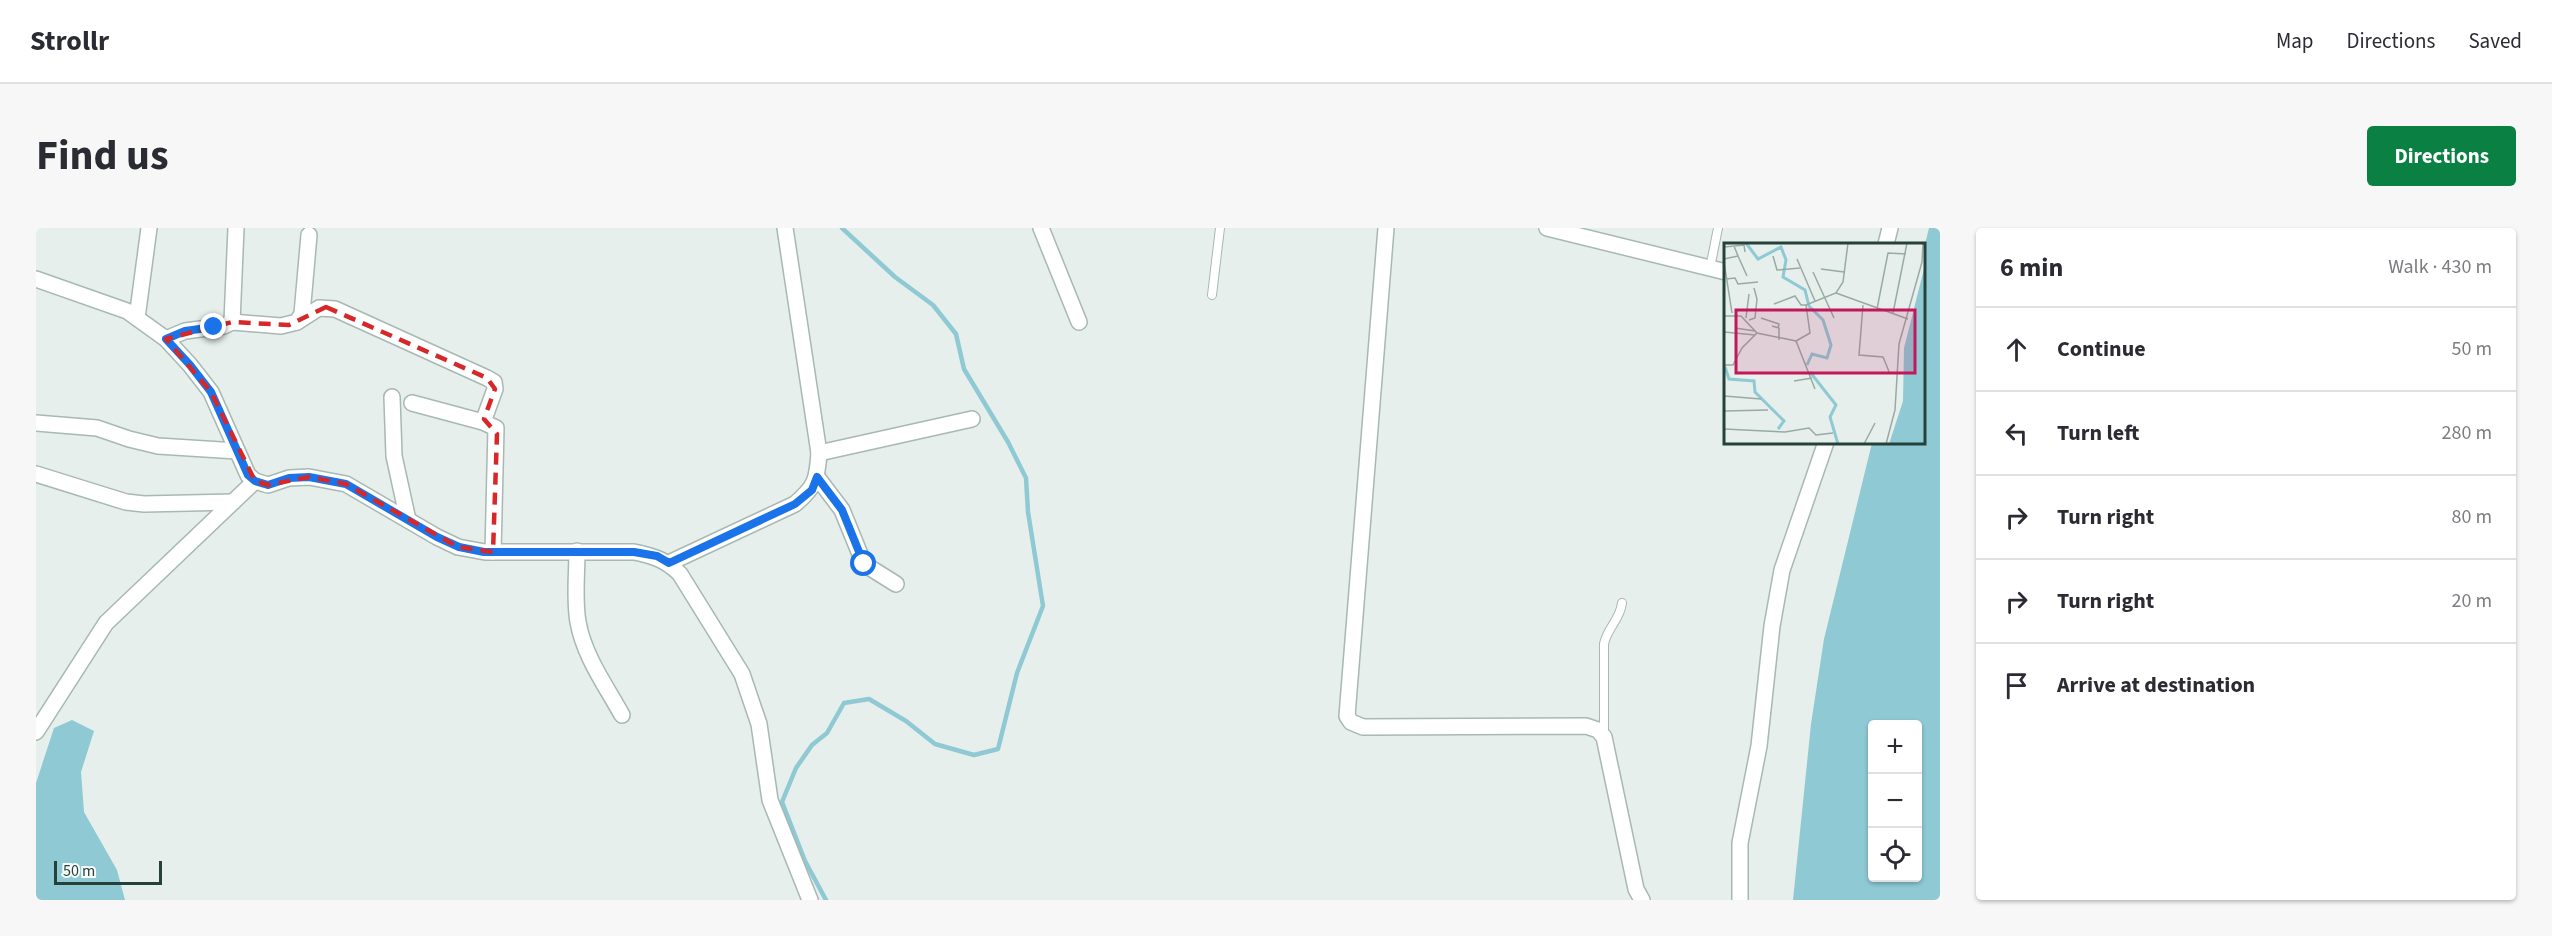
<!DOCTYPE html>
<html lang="en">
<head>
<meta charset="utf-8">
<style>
	body { margin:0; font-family:"Source Sans 3",sans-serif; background:#f7f7f7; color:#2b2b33 }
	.controls { position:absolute; right:18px; bottom:18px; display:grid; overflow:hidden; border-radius:6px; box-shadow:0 2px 4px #0004 }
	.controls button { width:54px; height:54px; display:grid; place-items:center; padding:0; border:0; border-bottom:2px solid #e1e1e2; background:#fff; color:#2b2b33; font:30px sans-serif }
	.scale { position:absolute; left:18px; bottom:15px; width:108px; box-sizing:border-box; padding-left:6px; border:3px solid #24423a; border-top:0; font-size:16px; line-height:21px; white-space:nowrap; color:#24423a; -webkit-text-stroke:4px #f7fbf9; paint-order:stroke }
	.stop { position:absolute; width:18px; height:18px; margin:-14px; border:4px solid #1a73e8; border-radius:50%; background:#fff }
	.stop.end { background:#1a73e8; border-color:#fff; box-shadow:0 2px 6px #0008 }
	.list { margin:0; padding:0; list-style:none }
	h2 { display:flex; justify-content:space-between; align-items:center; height:78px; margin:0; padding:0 24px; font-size:26px }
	h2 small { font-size:20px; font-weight:400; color:#7c7c81 }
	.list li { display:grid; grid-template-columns:39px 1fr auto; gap:18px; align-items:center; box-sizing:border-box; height:84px; padding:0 24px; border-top:2px solid #e1e1e2 }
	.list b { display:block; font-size:22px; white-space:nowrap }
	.list em { font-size:20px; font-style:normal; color:#7c7c81 }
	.icon { flex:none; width:33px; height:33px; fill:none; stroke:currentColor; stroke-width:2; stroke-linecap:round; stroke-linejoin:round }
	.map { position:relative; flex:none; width:1904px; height:672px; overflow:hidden; border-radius:6px }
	header { display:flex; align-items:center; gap:36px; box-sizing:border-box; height:84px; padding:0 30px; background:#fff; border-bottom:2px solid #e1e1e2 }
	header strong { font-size:28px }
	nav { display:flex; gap:33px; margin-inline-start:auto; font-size:21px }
	.intro { display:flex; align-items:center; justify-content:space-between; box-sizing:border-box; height:144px; padding:0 36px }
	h1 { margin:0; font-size:42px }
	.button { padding:15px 27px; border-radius:6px; background:#0b8043; color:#fff; font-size:21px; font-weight:700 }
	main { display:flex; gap:36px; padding:0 36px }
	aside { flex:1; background:#fff; border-radius:6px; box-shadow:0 2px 4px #0004 }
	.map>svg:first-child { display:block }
</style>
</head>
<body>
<header>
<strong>Strollr</strong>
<nav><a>Map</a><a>Directions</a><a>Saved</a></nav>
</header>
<div class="intro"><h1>Find us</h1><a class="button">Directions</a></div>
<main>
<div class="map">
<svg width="1904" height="672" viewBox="0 0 1904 672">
	<rect width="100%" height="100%" fill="#e6efeb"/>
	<g fill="#8ec9d4" fill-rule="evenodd">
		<path d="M 1893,0 L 1904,0 L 1904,672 L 1757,672 L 1775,496 L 1788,411 L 1836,215 L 1888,214 L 1888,20 ZM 1836,496 L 1882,496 L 1882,650 L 1836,650 Z"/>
		<polygon points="36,492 58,503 45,544 48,584 81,642 89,672 0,672 0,555 18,500"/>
	</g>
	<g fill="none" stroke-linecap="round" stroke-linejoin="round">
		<polyline stroke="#8ec9d4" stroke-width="4.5" points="790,672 769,633 746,574 760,540 776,517 791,505 808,475 833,471 870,493 899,516 938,527 962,521 981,445 1007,378 992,284 990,250 972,214 928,141 920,106 897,77 859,49 806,0"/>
		<defs>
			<g id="service">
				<polyline points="1674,40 1682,0"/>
				<polyline points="1176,67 1184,0"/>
				<path d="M 1568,507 L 1568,416 C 1571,400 1584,392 1586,375"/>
			</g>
			<g id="minor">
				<polyline points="1005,0 1043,94"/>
				<polyline points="1350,0 1311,488 1315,494 1327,499 1550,498 1562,502 1568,509 1600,661 1606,672"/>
				<polyline points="1511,0 1690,44"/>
				<polyline points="1850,16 1854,0"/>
				<path d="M 0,51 L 91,83 L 130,111 L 154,137 L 175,164 L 212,247 L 219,253 L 232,257 L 253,250 L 273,249 L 310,256 L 401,309 L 422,319 L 449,324 L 598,324 C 618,328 630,332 644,346 L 706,446 L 723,496 L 734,572 L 774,672"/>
				<polyline points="101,90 113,0"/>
				<polyline points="196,94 245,98 261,94 266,86 273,7"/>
				<polyline points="261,94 283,80 299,81 451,150 458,154 459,161 447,194"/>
				<polyline points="130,111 149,103 188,98 196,94 200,0"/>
				<polyline points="356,169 358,228 372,292"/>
				<polyline points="376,175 447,194 460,200 457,324"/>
				<polyline points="0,195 61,200 93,211 122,218 201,223"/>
				<polyline points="783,225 936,191"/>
				<polyline points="0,246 90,274 108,276 197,274"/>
				<polyline points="781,249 806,282 828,336 860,356"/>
				<path d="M 541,323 C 541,346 538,371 542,394 C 548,428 570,458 586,487"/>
				<path d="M 633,335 L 759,276 C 780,258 781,252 783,225 L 749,0"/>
				<polyline points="0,504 70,395 219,253"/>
				<polyline points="1704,672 1704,615 1723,518 1736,398 1746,342 1790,214"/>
			</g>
		</defs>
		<use href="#service" stroke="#a8b8b2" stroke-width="10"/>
		<use href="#minor" stroke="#a8b8b2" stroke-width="18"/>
		<use href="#service" stroke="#fff" stroke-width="8"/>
		<use href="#minor" stroke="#fff" stroke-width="15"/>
	</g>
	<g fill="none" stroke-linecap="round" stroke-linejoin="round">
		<polyline stroke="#1a73e8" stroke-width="8" points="178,99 149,103 130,111 154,137 175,164 212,247 219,253 232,257 253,250 273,249 310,256 401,309 423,319 448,324 598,324 621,328 633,335 759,276 776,262 781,249 806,282 828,336"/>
	</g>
	<path fill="none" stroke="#d62828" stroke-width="4.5" stroke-dasharray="12 8" stroke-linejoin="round" d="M 290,79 L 451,150 L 459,161 L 448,191 L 461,206 L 457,324 L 422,319 L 310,256 L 273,249 L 232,257 L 219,253 L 175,164 L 130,111 L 196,94 L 253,97 Z"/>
	<g transform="translate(1688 15)">
		<rect width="201" height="201" fill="#e6efeb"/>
		<path d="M 201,22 L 201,201 L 165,201 L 179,158 L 180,105 Z" fill="#8ec9d4"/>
		<path fill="none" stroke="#8ec9d4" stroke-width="3" d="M 22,0 L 34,16 L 57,4 L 62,17 L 59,34 L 81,47 L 85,63 L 99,77 L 107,102 L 103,115 L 88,111 L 83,122M 1,124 L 5,136 L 30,138 L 31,149 L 60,178 L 54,186M 86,129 L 112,162 L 106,174 L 114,201"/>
		<path fill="none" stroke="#98aaa4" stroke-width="1.5" d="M 0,4 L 20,2 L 21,9M 14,13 L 23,33M 49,13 L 53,27 L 76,25M 0,16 L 14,13 L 10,3M 73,16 L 91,58M 0,19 L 8,70M 97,26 L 120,29M 89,29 L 110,75M 2,36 L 11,35 L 14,41 L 34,39M 112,50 L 184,76M 50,61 L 71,53 L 77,62 L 82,62 L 112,50 L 119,39 L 124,0M 139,62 L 135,112 L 159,114 L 166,131M 153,66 L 164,10 L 182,11M 169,70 L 183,0M 0,73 L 17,73 L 33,90 L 72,98 L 91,146M 22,75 L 25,51M 37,75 L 55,81 L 54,85M 25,77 L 31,75 L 33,56 L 30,45M 48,83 L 55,85 L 55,97M 11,85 L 31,88M 0,89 L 31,92M 72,98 L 86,90 L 82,62M 0,122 L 9,122 L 18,105 L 33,90M 70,138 L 88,135M 0,153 L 37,156M 0,168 L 44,167M 0,186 L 61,189 L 85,185 L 92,192 L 109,190M 140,201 L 151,180M 162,201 L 171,167 L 175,101 L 198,19 L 199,0"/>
		<path fill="#c2185b" fill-opacity="0.15" stroke="#c2185b" stroke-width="3" d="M 12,67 L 191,67 L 191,130 L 12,130 Z"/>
		<rect width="201" height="201" fill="none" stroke="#24423a" stroke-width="3"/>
	</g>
</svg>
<div class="controls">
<button>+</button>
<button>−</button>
<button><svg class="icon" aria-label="locate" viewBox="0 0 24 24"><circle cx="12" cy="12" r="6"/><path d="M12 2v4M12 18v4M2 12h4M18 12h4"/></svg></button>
</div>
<div class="scale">50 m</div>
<div class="stop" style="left:828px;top:336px"></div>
<div class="stop end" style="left:178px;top:99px"></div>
</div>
<aside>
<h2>6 min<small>Walk · 430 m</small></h2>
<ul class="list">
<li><svg class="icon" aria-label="ahead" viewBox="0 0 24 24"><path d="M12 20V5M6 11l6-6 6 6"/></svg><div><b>Continue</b></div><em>50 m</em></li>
<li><svg class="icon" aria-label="left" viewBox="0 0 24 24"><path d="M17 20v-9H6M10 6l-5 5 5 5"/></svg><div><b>Turn left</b></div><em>280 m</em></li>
<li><svg class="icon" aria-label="right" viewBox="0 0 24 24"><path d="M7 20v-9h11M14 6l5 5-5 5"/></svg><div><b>Turn right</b></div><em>80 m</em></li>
<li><svg class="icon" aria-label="right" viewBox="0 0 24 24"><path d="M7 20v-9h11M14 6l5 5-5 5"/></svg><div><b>Turn right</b></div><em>20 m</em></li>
<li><svg class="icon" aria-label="arrive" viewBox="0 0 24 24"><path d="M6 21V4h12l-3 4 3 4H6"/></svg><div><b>Arrive at destination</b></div></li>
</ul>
</aside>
</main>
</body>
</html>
